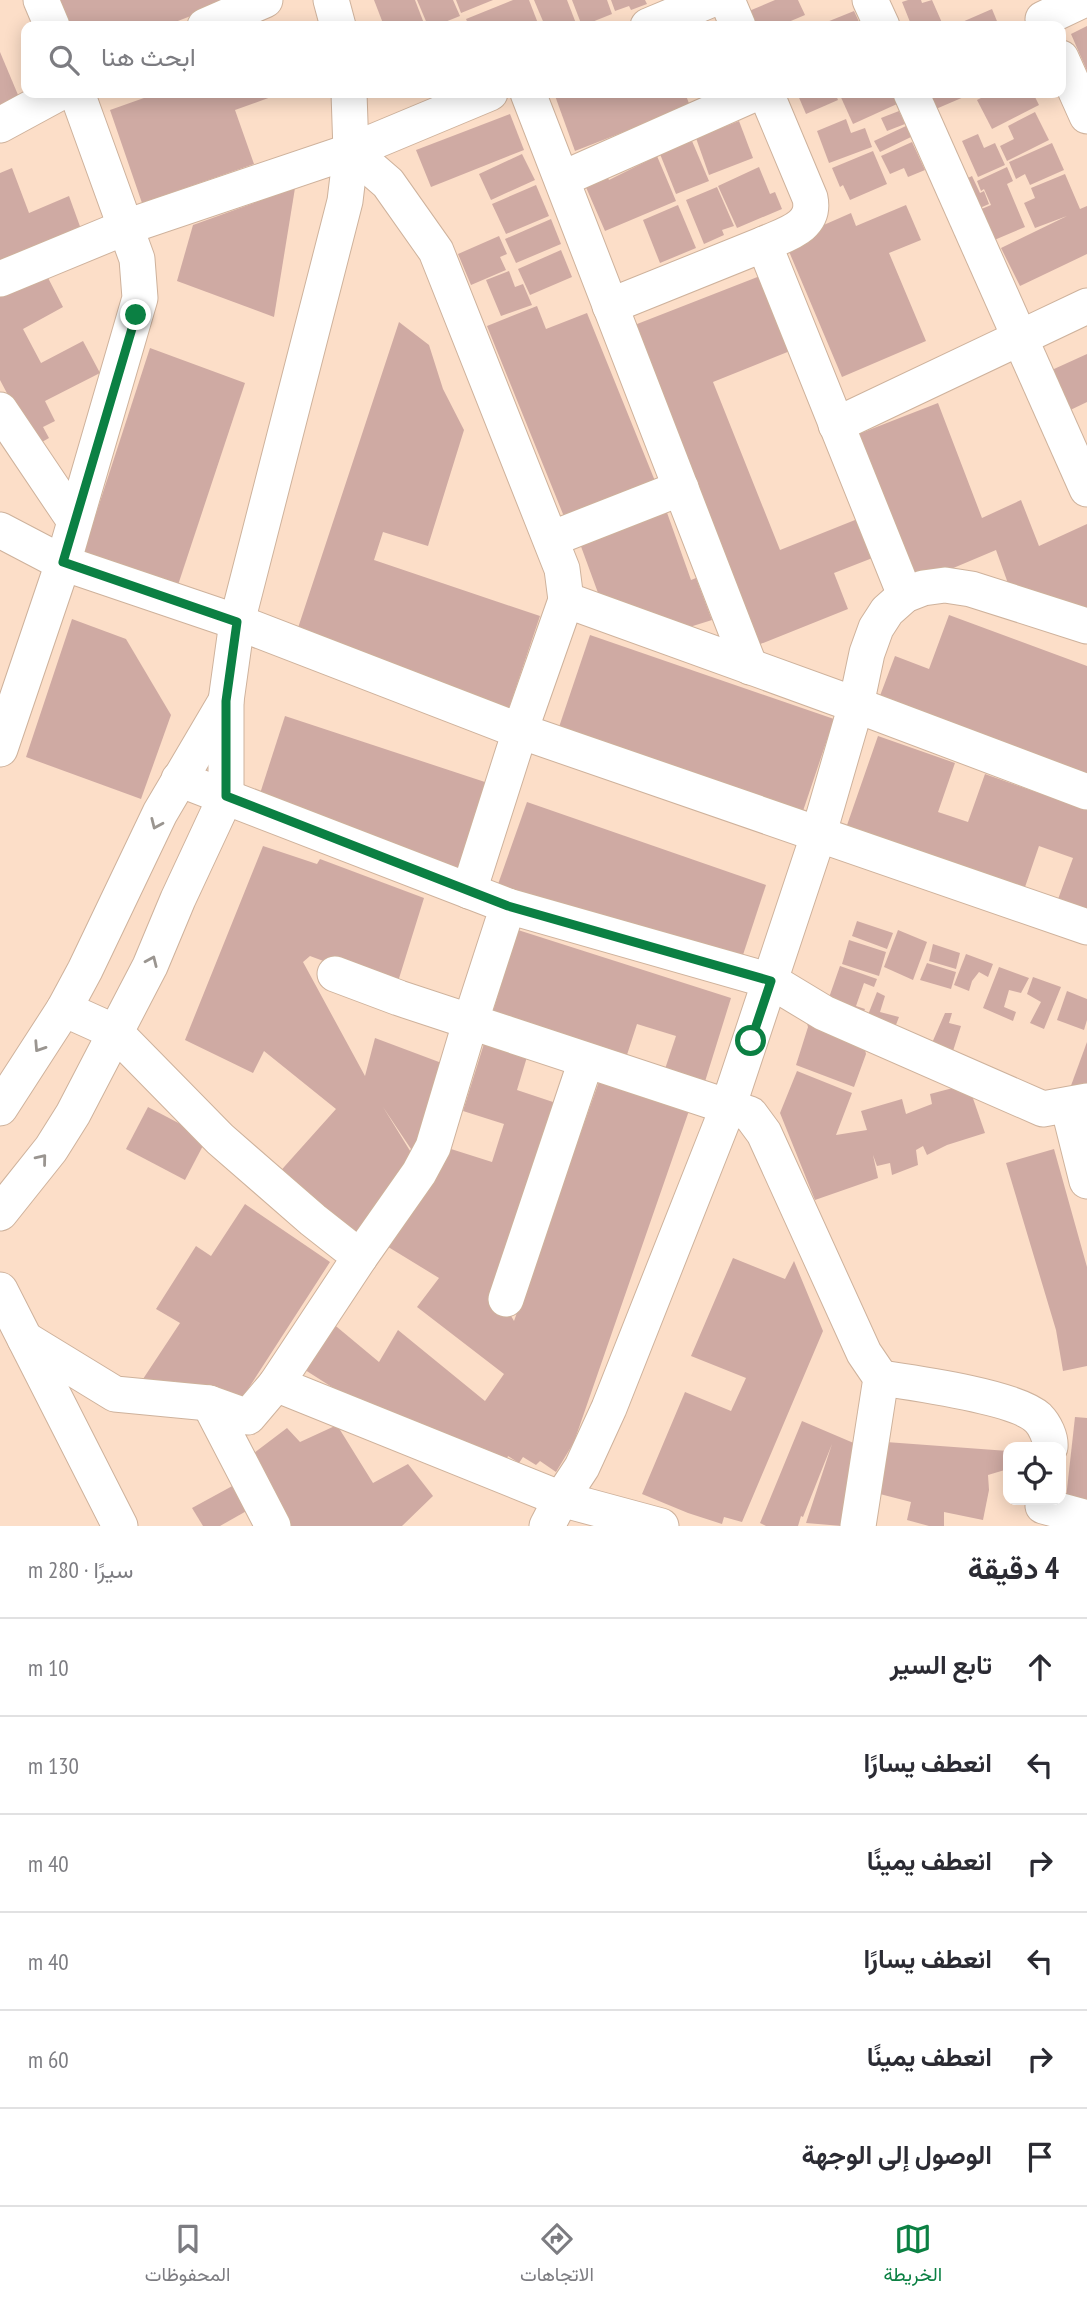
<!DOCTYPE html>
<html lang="ar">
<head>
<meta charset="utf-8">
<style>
	body { margin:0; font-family:"PT Sans Narrow",Vazirmatn,sans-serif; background:#f7f7f7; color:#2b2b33; direction:rtl }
	.controls { position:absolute; right:21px; bottom:21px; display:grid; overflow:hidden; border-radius:14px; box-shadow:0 4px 18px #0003 }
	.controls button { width:63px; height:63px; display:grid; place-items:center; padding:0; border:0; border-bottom:2px solid #e1e1e2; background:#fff; color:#2b2b33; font:35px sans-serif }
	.stop { position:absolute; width:21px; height:21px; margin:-16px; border:5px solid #0b8043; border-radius:50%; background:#fff }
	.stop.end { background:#0b8043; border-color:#fff; box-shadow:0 2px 7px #0008 }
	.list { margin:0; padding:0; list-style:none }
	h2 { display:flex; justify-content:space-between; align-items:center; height:91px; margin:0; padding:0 28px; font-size:30px }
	h2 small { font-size:23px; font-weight:400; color:#7c7c81 }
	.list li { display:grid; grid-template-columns:46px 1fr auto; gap:21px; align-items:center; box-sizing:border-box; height:98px; padding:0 28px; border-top:2px solid #e1e1e2 }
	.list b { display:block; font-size:26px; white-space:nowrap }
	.list em { font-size:23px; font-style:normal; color:#7c7c81 }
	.icon { flex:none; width:38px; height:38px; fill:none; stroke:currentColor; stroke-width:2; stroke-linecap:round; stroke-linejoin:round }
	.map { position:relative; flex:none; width:1087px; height:1526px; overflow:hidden; direction:ltr }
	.search { position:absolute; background:#fff; box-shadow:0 4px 18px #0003; left:21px; right:21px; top:21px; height:77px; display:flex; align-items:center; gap:18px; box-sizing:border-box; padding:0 24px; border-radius:14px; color:#7c7c81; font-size:26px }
	.sheet { height:679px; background:#fff }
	nav { display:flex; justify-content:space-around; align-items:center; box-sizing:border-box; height:98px; border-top:2px solid #e1e1e2; background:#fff; font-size:19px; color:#7c7c81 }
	nav a { display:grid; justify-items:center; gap:4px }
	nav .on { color:#0b8043 }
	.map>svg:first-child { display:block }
</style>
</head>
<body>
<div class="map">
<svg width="1087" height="1526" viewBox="0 0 1087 1526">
	<rect width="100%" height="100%" fill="#fcdec8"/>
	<g fill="#cfaaa3">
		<polygon points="58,0 232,0 165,26 68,26"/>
		<polygon points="374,0 415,0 425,26 384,26"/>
		<polygon points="417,0 453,0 460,16 435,26 428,26"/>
		<polygon points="456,0 493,0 461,13"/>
		<polygon points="513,0 529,0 539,26 469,26 466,19"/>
		<polygon points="534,0 567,0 577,26 545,26"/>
		<polygon points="572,0 607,0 612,14 582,26"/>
		<polygon points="611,0 645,0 647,4 631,10 629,6 615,11"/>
		<polygon points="775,0 798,0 805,15 779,26 755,26 749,11"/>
		<polygon points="908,0 921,0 922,3 932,0 943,25 900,26 910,22 902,2"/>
		<polygon points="992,9 999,26 953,26"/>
		<polygon points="854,11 861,26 817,26"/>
		<polygon points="1087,26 1087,71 1071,34"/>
		<polygon points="0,52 21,102 0,109"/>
		<polygon points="158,93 282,93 235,110 254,164 142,203 110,110"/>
		<polygon points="554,93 685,93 690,106 575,151"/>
		<polygon points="797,93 835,93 838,100 806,114"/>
		<polygon points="839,93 892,93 897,104 853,124"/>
		<polygon points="921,93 973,93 929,112"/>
		<polygon points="991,93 1033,93 1039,105 992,129 977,100"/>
		<polygon points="899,111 905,124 887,131 881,118"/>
		<polygon points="1035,112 1049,140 1007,161 1000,146 1014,139 1008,126"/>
		<polygon points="510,114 524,150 431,187 416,150"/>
		<polygon points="846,119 851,133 865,128 872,147 829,163 817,131"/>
		<polygon points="739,121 753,158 709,175 696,138"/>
		<polygon points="906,126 911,137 880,152 874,141"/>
		<polygon points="978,134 984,148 995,143 1005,165 978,177 962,141"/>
		<polygon points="692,141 709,181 676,194 660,154"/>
		<polygon points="912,142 925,170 908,177 904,168 890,174 881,156"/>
		<polygon points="1052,143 1064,170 1030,185 1025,174 1016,179 1009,162"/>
		<polygon points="873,151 887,184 850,200 843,185 840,187 832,168"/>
		<polygon points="522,154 535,180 491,200 479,174"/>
		<polygon points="657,156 676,201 605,231 585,185 607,176 609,180"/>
		<polygon points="759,167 770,194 775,192 782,209 737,228 718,186"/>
		<polygon points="1007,167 1013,181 1007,184 1025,227 992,241 979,210 991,205 984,189 981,191 977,181"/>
		<polygon points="12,168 29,213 69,196 86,243 0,274 0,173"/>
		<polygon points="1065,174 1080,209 1087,206 1087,254 1020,286 1001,248 1067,216 1035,228 1024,203 1035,198 1031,188"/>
		<polygon points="972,176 980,193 984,191 989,204 973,211 960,182"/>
		<polygon points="536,185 549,216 506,234 492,204"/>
		<polygon points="717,187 734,226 722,230 724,235 704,244 686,200"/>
		<polygon points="295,188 274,317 177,281 193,225"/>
		<polygon points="678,205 696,248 660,263 643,220"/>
		<polygon points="906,205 921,240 889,253 926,341 842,377 785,242 851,213 856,226"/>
		<polygon points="551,219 561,244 516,263 505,239"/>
		<polygon points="499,236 507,254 500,257 506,270 471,285 458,254"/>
		<polygon points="561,250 572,277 530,295 518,269"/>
		<polygon points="509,271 515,287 523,284 532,305 501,316 486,280"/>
		<polygon points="45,272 63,307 23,329 41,363 83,341 100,373 45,401 55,421 43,427 49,438 35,446 0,380 0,296"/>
		<polygon points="760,276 790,351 713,382 780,550 860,518 875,557 834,573 848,609 758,645 632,326"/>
		<polygon points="537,306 546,329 587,313 655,481 565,519 487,326"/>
		<polygon points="399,322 429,345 443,389 464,430 428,546 383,532 374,560 540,616 509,708 295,637"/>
		<polygon points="150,348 245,383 176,591 82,557"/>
		<polygon points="1087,354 1087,402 1062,414 1043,374"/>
		<polygon points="938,403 982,518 1021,500 1039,546 1087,524 1087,620 1010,589 996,550 913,585 856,435"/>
		<polygon points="665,507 691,580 696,578 712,620 680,630 601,601 579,541"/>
		<polygon points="949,615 1087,666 1087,780 878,701 895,656 929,669"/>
		<polygon points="72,619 126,639 171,715 141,799 26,757"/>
		<polygon points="590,635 834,719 803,811 559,727"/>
		<polygon points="285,716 491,784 461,874 256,806"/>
		<polygon points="878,736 955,763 938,812 968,822 985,774 1087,810 1087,912 1057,902 1073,858 1039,846 1024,890 846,828"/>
		<polygon points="527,802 766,885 738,970 497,887"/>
		<polygon points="263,846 317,864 320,859 424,898 396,988 310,956 303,962 365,1076 375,1038 447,1065 415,1155 383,1107 412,1154 353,1239 276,1176 336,1109 264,1051 253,1073 185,1040"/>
		<polygon points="857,921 893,933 887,949 852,936"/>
		<polygon points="518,930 731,998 703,1088 663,1075 676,1036 637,1024 624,1064 490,1021"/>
		<polygon points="898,930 927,942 913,980 884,967"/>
		<polygon points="849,940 886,952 879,976 842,964"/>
		<polygon points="933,944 960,953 956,969 929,961"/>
		<polygon points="966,954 993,964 988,977 979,972 972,981 969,991 954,985"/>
		<polygon points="927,963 956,972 951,989 920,980"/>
		<polygon points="840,966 877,979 874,987 864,983 856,1006 865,1009 860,1021 825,1009"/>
		<polygon points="999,967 1029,978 1021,993 1009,990 1004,1007 1016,1012 1013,1021 983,1008"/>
		<polygon points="1033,977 1061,987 1044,1029 1030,1023 1041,1002 1027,994"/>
		<polygon points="1067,991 1087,999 1087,1020 1084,1030 1057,1020"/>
		<polygon points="877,992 885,996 880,1012 899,1017 894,1030 866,1020"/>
		<polygon points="804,1012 861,1032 866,1054 854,1087 796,1065 808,1027"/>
		<polygon points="945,1013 952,1013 949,1023 961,1026 953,1051 932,1043"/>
		<polygon points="487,1034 530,1047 517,1090 556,1103 497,1292 514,1321 602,1073 691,1105 574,1442 556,1472 540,1461 536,1465 523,1457 519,1463 508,1456 506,1461 495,1453 490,1458 357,1403 302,1368 331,1322 379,1362 398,1330 485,1401 504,1374 417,1307 439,1278 385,1245 435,1181 451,1149 492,1162 504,1124 463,1111"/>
		<polygon points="1087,1042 1087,1098 1069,1091"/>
		<polygon points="797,1071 852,1093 836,1135 867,1130 861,1111 902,1099 906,1114 932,1104 930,1094 968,1084 985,1133 947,1145 927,1155 923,1146 916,1150 918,1165 892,1175 890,1163 877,1166 873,1155 878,1178 815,1200 780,1113"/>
		<polygon points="148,1107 207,1138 185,1180 126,1149"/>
		<polygon points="1054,1149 1087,1267 1087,1366 1063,1371 1056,1330 1006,1163"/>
		<polygon points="245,1204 330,1262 239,1403 185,1392 175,1381 167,1389 143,1379 180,1323 156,1309 196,1246 211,1256"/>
		<polygon points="733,1258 785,1279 794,1261 823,1331 742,1522 724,1517 722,1524 688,1513 642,1494 685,1392 731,1411 746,1378 691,1356"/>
		<polygon points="1075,1417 1087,1418 1087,1499 1066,1498"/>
		<polygon points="802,1421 863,1447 842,1526 806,1523 832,1444 803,1517 801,1516 798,1526 766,1526 760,1523"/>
		<polygon points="337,1425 373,1483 408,1464 433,1496 402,1526 290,1526 250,1456 287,1428 300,1442"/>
		<polygon points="886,1442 1008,1451 1008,1469 988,1475 989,1490 983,1520 944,1512 944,1526 929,1526 907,1520 911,1502 876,1493"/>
		<polygon points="236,1484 250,1509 220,1526 203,1526 192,1508"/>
	</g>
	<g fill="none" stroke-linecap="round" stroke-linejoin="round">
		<defs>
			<g id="street">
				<polyline points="41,0 52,26"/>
				<polyline points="331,0 338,26"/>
				<polyline points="727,0 738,26"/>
				<polyline points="870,0 882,26"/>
				<polyline points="1043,19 1083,0"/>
				<polyline points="205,26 265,0"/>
				<polyline points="648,26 710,0"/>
				<polyline points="1061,58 1087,116"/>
				<polyline points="528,93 750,667"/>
				<path d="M 766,93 L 810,198 C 816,227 786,234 764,244 L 905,595"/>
				<polyline points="911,93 1087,489"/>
				<polyline points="0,125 59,93"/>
				<polyline points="351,151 388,183 436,251 562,569 566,600 520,731 469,891"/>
				<polyline points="562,179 756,93"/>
				<polyline points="0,279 126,227 351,151 490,93"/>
				<polyline points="610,306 764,244"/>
				<polyline points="0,410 74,520"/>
				<polyline points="836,425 1087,306"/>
				<polyline points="0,530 63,563 237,622 520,731 1087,927"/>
				<polyline points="551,539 681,488"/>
				<polyline points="566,600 856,705 1087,792"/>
				<polyline points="0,749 63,563 140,298 137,259 77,93"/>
				<polyline points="179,779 508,906 471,1020 433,1147 419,1173 360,1257"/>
				<polyline points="508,906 771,981 824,1013 1043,1109 1087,1101"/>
				<polyline points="335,974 399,998 750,1114 764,1133 864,1353 881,1378 858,1526"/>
				<polyline points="64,1009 115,1032 220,1139 313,1220 360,1257 276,1384 561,1499 661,1526"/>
				<polyline points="1068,1105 1087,1181"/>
				<polyline points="0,1108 64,1009 85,970 160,813 226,701"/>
				<polyline points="0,1213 51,1149 73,1114 150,966 178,899 226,796 226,701 237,622 345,201 351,151 349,93"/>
				<polyline points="0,1290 120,1526"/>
				<polyline points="506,1299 586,1061"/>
				<polyline points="25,1339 115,1394 209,1403"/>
				<path d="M 881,1378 C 914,1383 1016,1397 1038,1418 C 1045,1425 1051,1438 1050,1447"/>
				<polyline points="1043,1506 1087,1518"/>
				<polyline points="273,1526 209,1403 248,1417 276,1384"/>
				<polyline points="547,1526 561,1499 582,1467 609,1408 728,1107 818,836 856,705 867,653 876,628 887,611 905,595 923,588 945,585 971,589 1087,626"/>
			</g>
		</defs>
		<use href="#street" stroke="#ceb29c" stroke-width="37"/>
		<use href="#street" stroke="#fff" stroke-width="35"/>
	</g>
	<defs><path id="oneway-chevron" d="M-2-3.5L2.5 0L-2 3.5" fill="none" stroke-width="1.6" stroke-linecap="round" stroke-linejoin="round" transform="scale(1.75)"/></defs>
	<g stroke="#9a9590">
		<use href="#oneway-chevron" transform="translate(156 824) rotate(114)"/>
		<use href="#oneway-chevron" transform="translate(152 961) rotate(-66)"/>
		<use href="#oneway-chevron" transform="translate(39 1047) rotate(123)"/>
		<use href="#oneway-chevron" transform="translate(42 1159) rotate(-51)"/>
	</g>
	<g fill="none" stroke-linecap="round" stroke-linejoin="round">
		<polyline stroke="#0b8043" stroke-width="9" points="136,315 63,562 237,622 226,701 226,796 508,906 771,981 751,1041"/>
	</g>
</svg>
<div class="controls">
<button><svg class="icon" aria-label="locate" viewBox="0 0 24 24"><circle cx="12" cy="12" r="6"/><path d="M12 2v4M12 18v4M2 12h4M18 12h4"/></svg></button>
</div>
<div class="stop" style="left:751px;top:1041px"></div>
<div class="stop end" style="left:136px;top:315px"></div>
<div class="search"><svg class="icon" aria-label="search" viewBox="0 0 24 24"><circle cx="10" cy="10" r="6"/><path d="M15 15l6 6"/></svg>ابحث هنا</div>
</div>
<section class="sheet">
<h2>4 دقيقة<small>سيرًا · 280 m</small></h2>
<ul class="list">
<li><svg class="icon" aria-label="ahead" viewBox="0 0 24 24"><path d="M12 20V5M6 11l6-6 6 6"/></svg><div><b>تابع السير</b></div><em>10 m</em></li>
<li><svg class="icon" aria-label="left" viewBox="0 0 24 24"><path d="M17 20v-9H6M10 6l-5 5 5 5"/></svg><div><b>انعطف يسارًا</b></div><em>130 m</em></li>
<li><svg class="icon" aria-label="right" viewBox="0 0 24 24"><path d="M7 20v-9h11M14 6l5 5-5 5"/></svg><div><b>انعطف يمينًا</b></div><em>40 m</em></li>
<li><svg class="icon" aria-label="left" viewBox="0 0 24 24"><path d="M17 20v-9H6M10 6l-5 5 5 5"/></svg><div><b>انعطف يسارًا</b></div><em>40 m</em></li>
<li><svg class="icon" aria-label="right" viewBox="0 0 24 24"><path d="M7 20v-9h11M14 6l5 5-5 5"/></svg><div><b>انعطف يمينًا</b></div><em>60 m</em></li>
<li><svg class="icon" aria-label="arrive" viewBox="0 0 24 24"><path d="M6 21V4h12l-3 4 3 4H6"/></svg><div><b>الوصول إلى الوجهة</b></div></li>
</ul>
</section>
<nav>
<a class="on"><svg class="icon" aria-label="map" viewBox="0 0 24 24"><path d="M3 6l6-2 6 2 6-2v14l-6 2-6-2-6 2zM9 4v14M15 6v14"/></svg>الخريطة</a>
<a><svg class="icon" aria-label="directions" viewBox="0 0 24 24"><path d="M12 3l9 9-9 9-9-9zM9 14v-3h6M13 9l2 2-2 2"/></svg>الاتجاهات</a>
<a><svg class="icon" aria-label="saved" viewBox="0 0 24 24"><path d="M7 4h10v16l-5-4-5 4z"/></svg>المحفوظات</a>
</nav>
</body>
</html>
